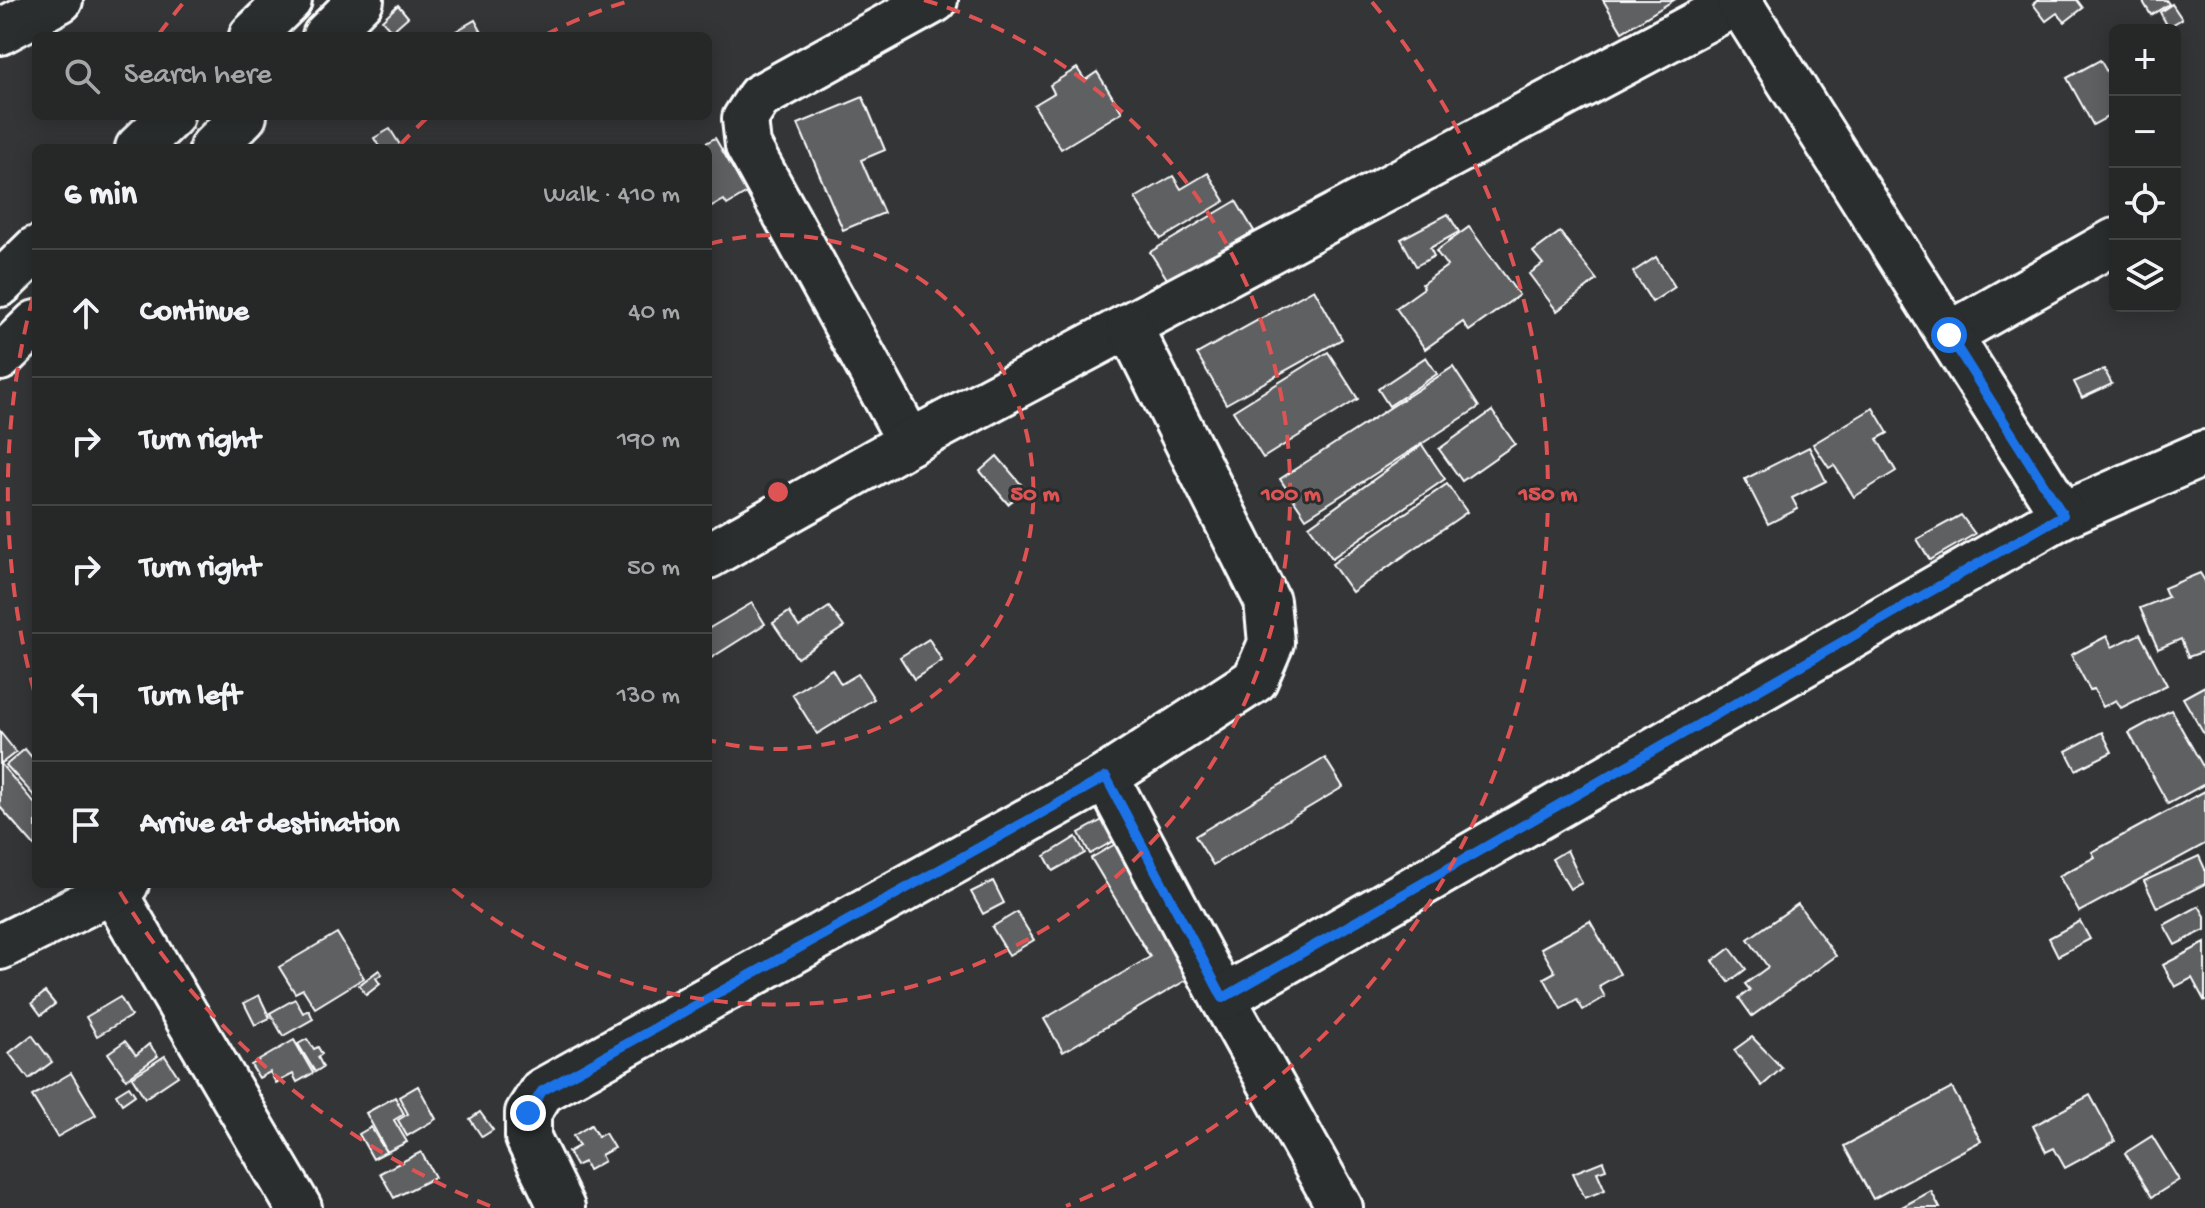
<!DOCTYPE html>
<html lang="en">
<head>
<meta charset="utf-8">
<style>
	body { margin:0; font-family:"Gochi Hand",sans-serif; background:#323434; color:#f1f3f6 }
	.controls { position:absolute; right:24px; top:24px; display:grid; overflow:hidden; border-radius:12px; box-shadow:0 4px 20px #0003 }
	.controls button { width:72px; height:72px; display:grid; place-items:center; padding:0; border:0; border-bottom:2px solid #424445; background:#262828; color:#f1f3f6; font:40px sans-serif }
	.stop { position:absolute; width:24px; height:24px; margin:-18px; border:6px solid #1a73e8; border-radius:50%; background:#fff }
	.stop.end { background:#1a73e8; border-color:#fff; box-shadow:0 2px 8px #0008 }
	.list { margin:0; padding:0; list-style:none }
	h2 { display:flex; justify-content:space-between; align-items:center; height:104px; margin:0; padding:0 32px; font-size:34px }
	h2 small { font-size:26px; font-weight:400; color:#a4a6a8 }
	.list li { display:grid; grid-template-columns:52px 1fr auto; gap:24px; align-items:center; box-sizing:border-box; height:128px; padding:0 32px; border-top:2px solid #424445 }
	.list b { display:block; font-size:30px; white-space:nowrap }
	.list em { font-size:26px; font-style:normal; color:#a4a6a8 }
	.icon { flex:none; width:44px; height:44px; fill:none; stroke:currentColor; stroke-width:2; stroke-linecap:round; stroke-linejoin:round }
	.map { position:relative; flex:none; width:2205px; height:1208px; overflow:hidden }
	.search { position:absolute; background:#262828; box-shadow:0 4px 20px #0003; left:32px; top:32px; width:680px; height:88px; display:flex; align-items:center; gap:20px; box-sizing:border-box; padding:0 28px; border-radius:12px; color:#a4a6a8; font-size:30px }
	.panel { position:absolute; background:#262828; box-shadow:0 4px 20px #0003; left:32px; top:144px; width:680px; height:744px; border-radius:12px }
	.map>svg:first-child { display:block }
</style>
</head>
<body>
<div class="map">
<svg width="2205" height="1208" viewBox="0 0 2205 1208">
	<rect width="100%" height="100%" fill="#333536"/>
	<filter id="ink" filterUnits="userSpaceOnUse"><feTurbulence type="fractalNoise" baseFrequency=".0125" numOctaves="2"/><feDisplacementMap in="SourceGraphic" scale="16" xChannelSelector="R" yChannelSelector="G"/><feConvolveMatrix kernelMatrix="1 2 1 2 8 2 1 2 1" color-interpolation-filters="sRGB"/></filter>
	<g filter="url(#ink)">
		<g fill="#5f6162" stroke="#fff" stroke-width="2">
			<polygon points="1603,0 1674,0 1622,32"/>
			<polygon points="2038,0 2077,0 2083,8 2065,22 2057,13 2046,21 2033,4"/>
			<polygon points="2142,0 2166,0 2169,4 2151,15"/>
			<polygon points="2172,4 2182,19 2168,27 2160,12"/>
			<polygon points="398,5 408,17 392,31 382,20"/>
			<polygon points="475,20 484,36 453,36 451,34"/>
			<polygon points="2100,60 2110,77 2115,74 2115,113 2093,125 2067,78"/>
			<polygon points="1077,68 1085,80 1097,72 1122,112 1061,149 1034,105 1054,93 1050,85"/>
			<polygon points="863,97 885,150 861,160 884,213 843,230 798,124"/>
			<polygon points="390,129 402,148 380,148 374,138"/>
			<polygon points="715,138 747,193 727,205 724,200 708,209 708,148 697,148"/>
			<polygon points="1208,173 1225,201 1161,239 1135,198 1173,176 1181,189"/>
			<polygon points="1236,201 1254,231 1169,282 1150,252"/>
			<polygon points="1448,214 1459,232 1430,248 1434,256 1416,266 1401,239"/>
			<polygon points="1469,227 1519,295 1469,331 1463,322 1425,349 1396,308 1424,288 1422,284 1447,266 1436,251"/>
			<polygon points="1560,232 1597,280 1557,311 1529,274 1543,264 1533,252"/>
			<polygon points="1656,257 1675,287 1652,302 1633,272"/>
			<polygon points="1314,289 1342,339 1226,404 1197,354"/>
			<polygon points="1328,352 1358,399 1263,458 1233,411"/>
			<polygon points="1426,357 1437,374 1389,406 1378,389"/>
			<polygon points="1453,367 1479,407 1306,518 1280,479"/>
			<polygon points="2104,369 2112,384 2082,398 2074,382"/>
			<polygon points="1873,408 1888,433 1877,439 1896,471 1854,497 1834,465 1829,468 1813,444"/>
			<polygon points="1492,411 1515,444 1462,481 1439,449"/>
			<polygon points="1422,445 1445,479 1332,558 1309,526"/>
			<polygon points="1809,447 1826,481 1792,498 1798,509 1768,524 1745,479"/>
			<polygon points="997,456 1026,490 1008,504 980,471"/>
			<polygon points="1447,484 1467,512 1352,592 1332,564"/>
			<polygon points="1961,515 1975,534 1930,560 1917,539"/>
			<polygon points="2200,573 2205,581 2205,651 2188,657 2181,639 2158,649 2140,608 2168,597 2164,588"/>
			<polygon points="752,603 765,624 708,660 708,629"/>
			<polygon points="829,607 844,627 797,658 773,623 789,612 799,627"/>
			<polygon points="2140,634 2167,685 2121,708 2116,700 2103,707 2094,689 2090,690 2071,655 2107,636 2112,647"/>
			<polygon points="929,639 942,661 914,679 900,657"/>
			<polygon points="832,669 841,684 858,674 874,699 817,734 792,694"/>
			<polygon points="2205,686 2205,736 2183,698"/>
			<polygon points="2171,710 2205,770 2205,784 2168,804 2129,733"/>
			<polygon points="0,732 16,752 2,763 0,761"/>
			<polygon points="2102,732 2112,752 2076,770 2066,751"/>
			<polygon points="25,749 36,762 36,798 6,765"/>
			<polygon points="1325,758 1343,787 1213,865 1195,836"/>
			<polygon points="0,763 36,805 36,848 0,807"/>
			<polygon points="2205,791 2205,844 2079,912 2059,876 2095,857 2092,852"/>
			<polygon points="1106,818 1117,839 1090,854 1079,833"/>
			<polygon points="1076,837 1085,853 1053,871 1045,856"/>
			<polygon points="1124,839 1202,971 1063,1052 1044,1019 1150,957 1091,858"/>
			<polygon points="1567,850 1582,883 1570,889 1552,859"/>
			<polygon points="2199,856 2205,869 2205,884 2157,908 2144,881"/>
			<polygon points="993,881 1004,903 983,914 971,892"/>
			<polygon points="1798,904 1836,956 1752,1016 1739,998 1750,990 1745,984 1768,967 1748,939"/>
			<polygon points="2199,906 2205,916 2205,930 2175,945 2164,925"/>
			<polygon points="1017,912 1034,940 1009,955 992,927"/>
			<polygon points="1590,921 1620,974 1599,986 1605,997 1583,1010 1577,1000 1561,1009 1544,978 1555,972 1541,948"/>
			<polygon points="2080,921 2090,939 2058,956 2049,938"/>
			<polygon points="337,933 364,978 315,1008 303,989 295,993 279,967"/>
			<polygon points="2205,943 2205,1002 2192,978 2175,987 2163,965"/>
			<polygon points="1730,948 1746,969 1729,982 1713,961"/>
			<polygon points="379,970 382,974 376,978 380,984 366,995 359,985"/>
			<polygon points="45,992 55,1004 41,1015 32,1003"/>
			<polygon points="259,995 270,1018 255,1025 244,1003"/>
			<polygon points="120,997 131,1016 97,1036 86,1017"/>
			<polygon points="295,999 303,1013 309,1010 313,1019 283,1036 270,1013"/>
			<polygon points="32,1035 52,1062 29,1079 9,1053"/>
			<polygon points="1752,1037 1782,1068 1762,1086 1734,1050"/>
			<polygon points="307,1039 314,1049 318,1047 322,1054 318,1057 323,1067 315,1072 298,1044"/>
			<polygon points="294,1040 313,1073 297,1082 293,1074 276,1083 270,1072 259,1078 251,1065"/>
			<polygon points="125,1041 136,1055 149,1044 158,1056 126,1079 108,1053"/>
			<polygon points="165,1056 178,1076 145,1098 132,1077"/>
			<polygon points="71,1073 96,1115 57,1137 32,1096"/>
			<polygon points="129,1086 135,1095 122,1104 116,1094"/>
			<polygon points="418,1086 436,1119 407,1136 398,1120 408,1114 399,1097"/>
			<polygon points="1952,1088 1981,1141 1873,1199 1844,1146"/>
			<polygon points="2090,1095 2115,1141 2065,1168 2054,1148 2046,1152 2033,1126"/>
			<polygon points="395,1097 404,1114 394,1120 407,1142 387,1152 366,1113"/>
			<polygon points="480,1112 493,1130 482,1137 470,1119"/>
			<polygon points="591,1125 598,1137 605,1133 614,1148 601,1155 604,1161 588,1170 584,1162 576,1166 568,1152 579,1146 573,1136"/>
			<polygon points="371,1127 386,1152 373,1159 359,1134"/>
			<polygon points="2152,1136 2179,1180 2152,1197 2125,1153"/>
			<polygon points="421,1152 435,1177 394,1198 380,1173"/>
			<polygon points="1603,1161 1606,1169 1597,1172 1605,1190 1585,1198 1573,1173"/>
			<polygon points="1931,1191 1940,1208 1900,1208"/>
		</g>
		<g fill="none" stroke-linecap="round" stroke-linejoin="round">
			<defs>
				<g id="minor">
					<polyline points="0,32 60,0"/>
					<polyline points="252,36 289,0"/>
					<polyline points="325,36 361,0"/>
					<polyline points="138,148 171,116"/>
					<polyline points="212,148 244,116"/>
					<polyline points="0,284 36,249"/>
					<polyline points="1949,335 2115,241"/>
					<polyline points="0,358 36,323"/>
					<polyline points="910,442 748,146 745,119 759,97 935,0"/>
					<polyline points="2063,515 2205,453"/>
					<polyline points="708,556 910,442 1742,0"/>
					<polyline points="1106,777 1223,998 1340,1208"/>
					<polyline points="113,891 299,1208"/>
					<polyline points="0,947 126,884"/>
					<polyline points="1223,998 2063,515 1739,2"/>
					<polyline points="562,1208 528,1138 528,1113 542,1091 1106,777 1255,680 1271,643 1267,601 1129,326"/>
				</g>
			</defs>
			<use href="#minor" stroke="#fff" stroke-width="50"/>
			<use href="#minor" stroke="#2a2d2e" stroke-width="44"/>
		</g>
	</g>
	<g fill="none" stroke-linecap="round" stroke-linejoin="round" filter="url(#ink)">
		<polyline stroke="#1a73e8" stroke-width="10" points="528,1113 542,1091 1106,777 1223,998 2063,515 1949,335"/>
	</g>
	<g fill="none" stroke="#de5353" stroke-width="4" stroke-dasharray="14 10">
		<path d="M709 244A257 257 0 1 1 709 740"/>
		<path d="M400 145A513 513 0 0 1 428 117M545 35A513 513 0 0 1 632 0M924 0A513 513 0 1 1 448 885"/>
		<path d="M490 1206A770 770 0 0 1 118 889M34 691A770 770 0 0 1 34 293M159 34A770 770 0 0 1 184 2M1372 2A770 770 0 0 1 1066 1206"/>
	</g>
	<circle cx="778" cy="492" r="12" fill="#de5353" stroke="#2a2d2e" stroke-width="4"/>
	<g font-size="24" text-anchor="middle" font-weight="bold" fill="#de5353" stroke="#2a2d2e" stroke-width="6" stroke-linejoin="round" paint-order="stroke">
		<text x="1035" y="500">50 m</text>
		<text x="1291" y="500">100 m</text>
		<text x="1548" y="500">150 m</text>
	</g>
</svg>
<div class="controls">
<button>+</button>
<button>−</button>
<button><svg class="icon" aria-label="locate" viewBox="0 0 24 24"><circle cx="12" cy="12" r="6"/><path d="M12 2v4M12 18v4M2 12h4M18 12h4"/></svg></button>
<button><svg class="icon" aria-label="layers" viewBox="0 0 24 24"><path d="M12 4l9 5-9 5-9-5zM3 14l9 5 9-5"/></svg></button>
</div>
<div class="stop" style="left:1949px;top:335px"></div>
<div class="stop end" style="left:528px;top:1113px"></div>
<div class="search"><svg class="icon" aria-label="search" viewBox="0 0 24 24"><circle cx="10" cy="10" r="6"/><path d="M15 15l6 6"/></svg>Search here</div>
<section class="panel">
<h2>6 min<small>Walk · 410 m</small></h2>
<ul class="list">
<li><svg class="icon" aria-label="ahead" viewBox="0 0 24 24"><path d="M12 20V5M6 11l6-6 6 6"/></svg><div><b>Continue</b></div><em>40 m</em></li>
<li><svg class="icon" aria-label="right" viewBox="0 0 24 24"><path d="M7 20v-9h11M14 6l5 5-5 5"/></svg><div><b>Turn right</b></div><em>190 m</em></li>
<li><svg class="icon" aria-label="right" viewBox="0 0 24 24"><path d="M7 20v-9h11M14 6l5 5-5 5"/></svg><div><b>Turn right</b></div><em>50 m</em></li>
<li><svg class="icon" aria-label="left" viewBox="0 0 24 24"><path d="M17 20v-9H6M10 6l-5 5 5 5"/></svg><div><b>Turn left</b></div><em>130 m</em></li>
<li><svg class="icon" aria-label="arrive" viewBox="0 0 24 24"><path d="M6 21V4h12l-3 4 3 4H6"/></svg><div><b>Arrive at destination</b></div></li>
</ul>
</section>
</div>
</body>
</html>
